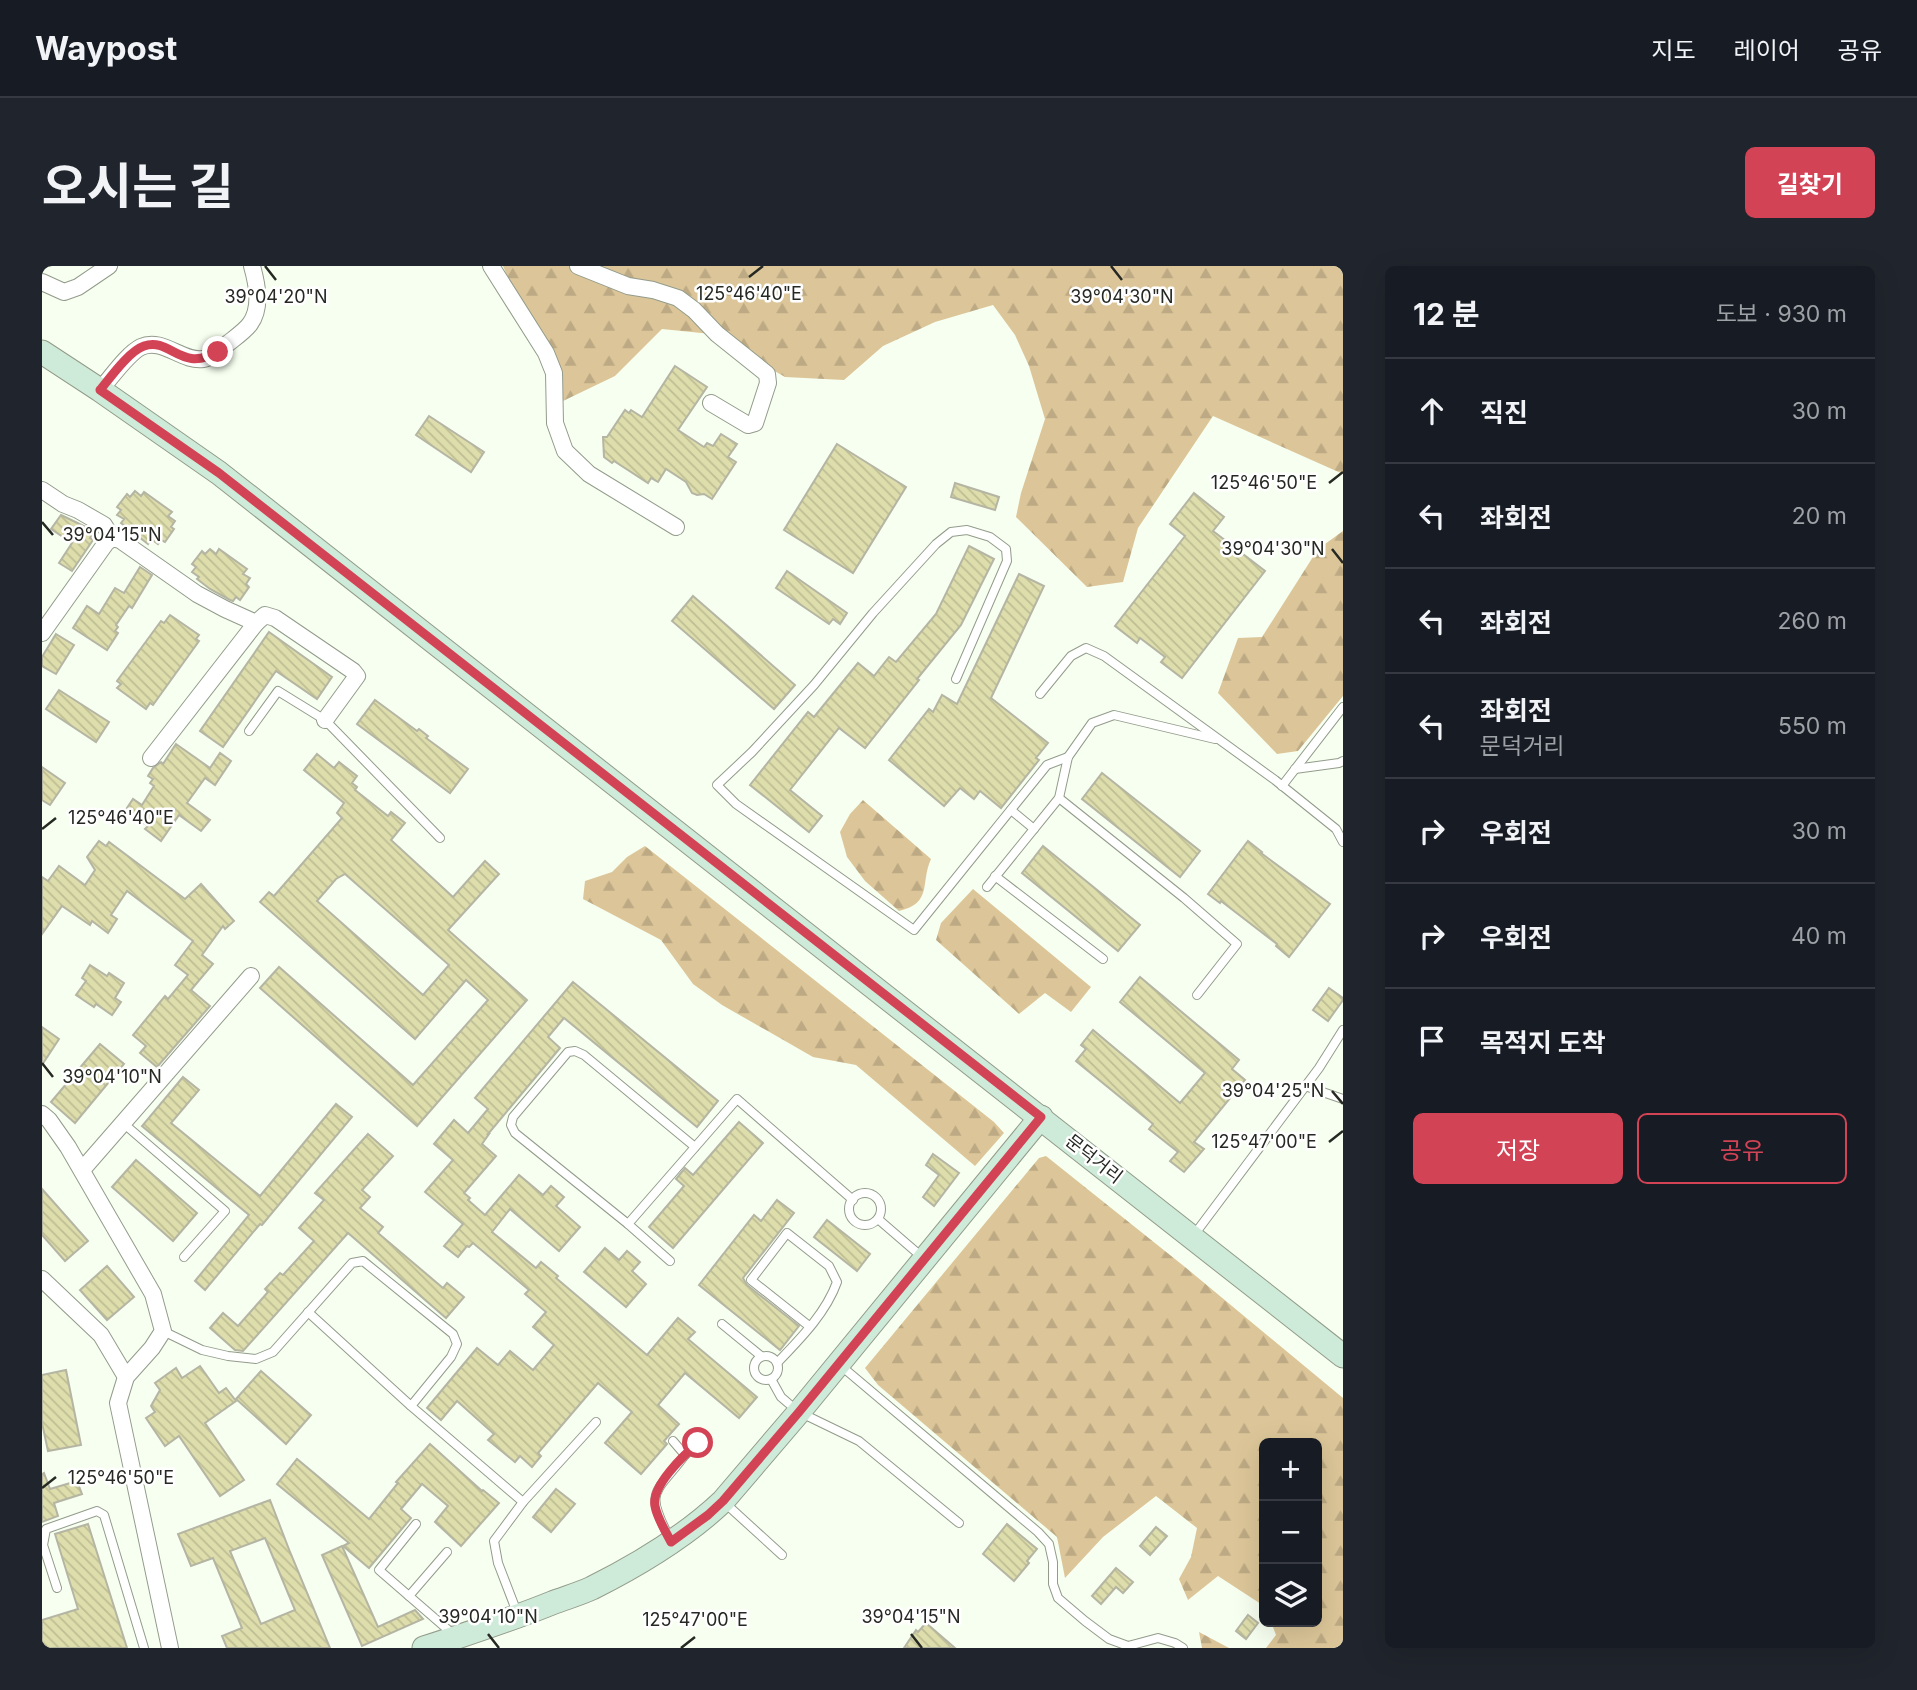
<!DOCTYPE html>
<html lang="ko">
<head>
<meta charset="utf-8">
<style>
	body { margin:0; font-family:Inter,"Noto Sans KR",sans-serif; background:#20242c; color:#f1f3f6 }
	.controls { position:absolute; right:21px; bottom:21px; display:grid; overflow:hidden; border-radius:10px; box-shadow:0 7px 28px #0002 }
	.controls button { width:63px; height:63px; display:grid; place-items:center; padding:0; border:0; border-bottom:2px solid #363941; background:#171b24; color:#f1f3f6; font:35px sans-serif }
	.stop { position:absolute; width:21px; height:21px; margin:-16px; border:5px solid #d34356; border-radius:50%; background:#fff }
	.stop.end { background:#d34356; border-color:#fff; box-shadow:0 2px 7px #0008 }
	.list { margin:0; padding:0; list-style:none }
	h2 { display:flex; justify-content:space-between; align-items:center; height:91px; margin:0; padding:0 28px; font-size:30px }
	h2 small { font-size:23px; font-weight:400; color:#9ea1a6 }
	.list li { display:grid; grid-template-columns:46px 1fr auto; gap:21px; align-items:center; box-sizing:border-box; height:105px; padding:0 28px; border-top:2px solid #363941 }
	.list b { display:block; font-size:26px; white-space:nowrap }
	.list p { margin:0; font-size:23px; white-space:nowrap; color:#9ea1a6 }
	.list em { font-size:23px; font-style:normal; color:#9ea1a6 }
	.actions { display:flex; gap:14px; padding:21px 28px }
	.actions a { flex:1; padding:16px 0; border:2px solid #d34356; border-radius:10px; text-align:center; font-size:24px; color:#d34356 }
	.actions .main { background:#d34356; color:#fff }
	.icon { flex:none; width:38px; height:38px; fill:none; stroke:currentColor; stroke-width:2; stroke-linecap:round; stroke-linejoin:round }
	.map { position:relative; flex:none; width:1301px; height:1382px; overflow:hidden; border-radius:10px }
	header { display:flex; align-items:center; gap:42px; box-sizing:border-box; height:98px; padding:0 35px; background:#171b24; border-bottom:2px solid #363941 }
	header strong { font-size:33px }
	nav { display:flex; gap:38px; margin-inline-start:auto; font-size:24px }
	.intro { display:flex; align-items:center; justify-content:space-between; box-sizing:border-box; height:168px; padding:0 42px }
	h1 { margin:0; font-size:49px }
	.button { padding:18px 32px; border-radius:10px; background:#d34356; color:#fff; font-size:24px; font-weight:700 }
	main { display:flex; gap:42px; padding:0 42px }
	aside { flex:1; background:#171b24; border-radius:10px; box-shadow:0 7px 28px #0002 }
	.map>svg:first-child { display:block }
</style>
</head>
<body>
<header>
<strong>Waypost</strong>
<nav><a>지도</a><a>레이어</a><a>공유</a></nav>
</header>
<div class="intro"><h1>오시는 길</h1><a class="button">길찾기</a></div>
<main>
<div class="map">
<svg width="1301" height="1382" viewBox="0 0 1301 1382">
	<defs>
		<pattern id="forest-firs" width="22" height="20" patternUnits="userSpaceOnUse" patternTransform="scale(1.75)"><rect width="22" height="20" fill="#dcc699"/><path d="M5 1l3.5 6h-7zM16 11l3.5 6h-7z" fill="#bdaa84"/></pattern>
		<pattern id="building-back-hatch" width="6" height="6" patternUnits="userSpaceOnUse" patternTransform="scale(1.75)"><rect width="6" height="6" fill="#deddac"/><path d="M-1 5l2 2M0 0l6 6M5-1l2 2" fill="none" stroke="#bebe94"/></pattern>
	</defs>
	<rect width="100%" height="100%" fill="#f7fff0"/>
	<g fill="url(#forest-firs)">
		<polygon points="461,0 1301,0 1301,208 1171,150 1096,262 1081,316 1045,321 974,251 979,227 1003,153 987,100 973,69 951,39 893,56 841,80 802,114 743,111 669,68 620,63 573,110 521,135 518,106 469,19"/>
		<polygon points="1301,265 1301,430 1256,485 1235,488 1176,427 1196,372 1220,371 1276,283"/>
		<path d="M 821,534 L 889,593 C 878,617 891,637 857,645 L 823,615 L 805,591 L 798,566 L 808,548 Z"/>
		<polygon points="603,580 952,856 962,867 933,900 814,799 771,791 680,739 651,718 619,674 541,633 543,615 570,606 585,591"/>
		<polygon points="931,623 1049,721 1029,746 1003,727 977,748 894,674 899,657"/>
		<polygon points="1004,890 1143,1001 1301,1132 1301,1382 1224,1382 1234,1369 1229,1356 1275,1356 1275,1177 1222,1177 1222,1340 1176,1310 1146,1334 1137,1313 1149,1291 1155,1262 1114,1230 1061,1271 1023,1312 1015,1271 836,1119 823,1102 997,892"/>
		<polygon points="1157,1366 1187,1382 1160,1382"/>
	</g>
	<g fill="url(#building-back-hatch)" stroke="#b5b5a3" stroke-width="2" fill-rule="evenodd">
		<polygon points="633,100 665,121 636,164 662,181 665,177 671,180 679,168 695,178 686,191 694,196 670,233 662,228 655,229 650,227 644,216 624,203 616,216 609,212 606,217 572,195 570,197 562,191 561,171 565,171 583,144 587,147 589,144 600,151"/>
		<polygon points="387,150 442,186 429,206 374,169"/>
		<polygon points="795,178 864,221 811,307 742,264"/>
		<polygon points="913,217 957,231 953,244 909,231"/>
		<polygon points="93,225 99,230 102,226 130,246 126,250 133,255 129,261 132,263 123,276 119,274 116,278 109,273 106,278 79,257 82,253 75,249 79,244 75,241 85,228 88,231"/>
		<polygon points="1152,227 1182,251 1171,265 1223,305 1140,412 1119,396 1123,391 1098,372 1095,377 1073,360 1143,270 1128,258"/>
		<polygon points="19,249 50,264 49,266 51,268 48,272 51,274 30,305 17,297 30,277 9,263"/>
		<polygon points="927,280 952,293 919,359 875,413 877,414 823,482 797,462 748,524 780,550 767,566 708,519 766,446 772,451 816,397 832,410 847,391 854,396 894,348"/>
		<polygon points="168,283 174,288 177,283 205,303 201,308 208,312 204,318 207,321 198,334 194,331 191,335 188,334 168,323 155,313 157,311 150,306 154,301 150,298 160,285 163,288"/>
		<polygon points="98,301 110,309 90,342 87,340 74,359 76,361 73,365 76,367 65,384 31,362 45,340 57,348 73,322 82,327"/>
		<polygon points="745,305 805,347 798,358 791,353 787,358 734,322"/>
		<polygon points="977,308 1002,320 949,432 1006,477 994,492 997,494 959,542 938,525 932,533 918,522 902,540 847,494 887,443 891,446 900,429 915,438"/>
		<polygon points="651,330 753,419 732,443 630,355"/>
		<polygon points="128,349 157,369 154,373 157,375 111,439 108,437 104,443 75,422 79,418 75,415 119,355 122,357"/>
		<polygon points="227,366 290,411 275,433 234,405 181,481 158,465"/>
		<polygon points="14,368 32,379 14,408 0,400 0,391"/>
		<polygon points="17,424 67,456 54,476 4,443"/>
		<polygon points="333,434 375,465 377,463 386,470 384,472 426,503 408,527 315,458"/>
		<polygon points="134,478 168,502 178,487 189,495 173,519 163,512 145,537 168,554 159,565 137,549 119,575 103,563 106,560 83,545 91,533 100,539 112,520 108,517 111,513 106,510 111,502 119,496 121,498"/>
		<path d="M 275,488 L 292,502 L 297,496 L 315,510 L 310,517 L 315,521 L 313,524 L 346,550 L 349,546 L 363,557 L 349,574 L 411,631 L 443,595 L 457,608 L 406,664 L 485,734 L 375,860 L 218,722 L 237,701 L 371,819 L 446,734 L 424,714 L 373,773 L 218,636 L 227,626 L 232,630 L 300,552 L 295,547 L 302,537 L 262,504 ZM 303,608 L 407,699 L 381,729 L 275,635 L 294,613 Z"/>
		<polygon points="0,501 23,517 8,539 0,534"/>
		<polygon points="1060,507 1158,585 1138,611 1040,533"/>
		<polygon points="57,575 64,580 67,576 143,633 159,618 192,655 183,663 181,660 160,689 171,698 149,724 168,740 115,801 98,787 104,780 91,769 123,730 126,733 146,709 133,699 151,675 85,625 69,649 75,653 66,667 50,655 48,659 20,640 0,668 0,611 6,615 17,600 43,619 53,604 45,591"/>
		<polygon points="1206,575 1220,586 1219,587 1288,638 1247,691 1234,680 1235,678 1179,635 1178,637 1166,628"/>
		<polygon points="1001,580 1098,659 1076,685 980,607"/>
		<polygon points="48,699 65,710 67,707 82,717 73,732 79,736 70,749 54,738 52,741 34,729 44,715 40,712"/>
		<polygon points="1098,711 1197,794 1190,803 1203,814 1152,876 1162,883 1142,906 1128,895 1136,886 1107,863 1111,858 1034,795 1044,783 1039,779 1051,764 1138,837 1163,807 1078,736"/>
		<polygon points="531,716 676,835 655,861 522,752 506,771 518,782 446,868 447,868 440,878 454,890 422,927 428,932 426,934 443,949 477,909 501,929 509,920 522,931 514,940 538,961 517,985 468,943 450,966 494,1002 499,996 516,1010 514,1012 605,1089 636,1052 653,1066 646,1073 715,1131 697,1152 643,1107 616,1139 637,1158 622,1175 625,1178 599,1208 563,1177 590,1146 556,1117 496,1187 499,1190 490,1201 478,1190 473,1196 446,1174 452,1168 415,1135 399,1154 385,1142 435,1082 456,1099 468,1085 491,1104 512,1079 491,1061 504,1046 483,1028 487,1024 431,977 427,981 425,980 416,991 402,980 421,958 383,926 411,894 392,878 412,854 426,867 446,843 433,832"/>
		<polygon points="1287,722 1301,732 1301,734 1286,755 1271,744"/>
		<polygon points="0,761 17,773 0,799"/>
		<polygon points="58,778 82,798 33,857 9,836"/>
		<polygon points="141,811 157,824 129,857 218,930 294,838 310,851 220,959 218,958 163,1024 153,1015 207,949 100,860"/>
		<polygon points="697,856 721,877 631,982 607,961 642,920 634,913 643,902 651,909"/>
		<polygon points="326,868 351,890 320,924 328,931 318,942 341,961 336,967 401,1022 405,1017 422,1031 404,1052 306,967 201,1085 193,1084 168,1062 181,1047 196,1060 226,1026 223,1023 238,1007 241,1009 272,975 257,962 282,934 273,927"/>
		<polygon points="891,888 917,907 892,940 881,931 897,909 884,899"/>
		<polygon points="94,894 155,947 131,975 70,921"/>
		<polygon points="0,923 46,975 23,995 0,969"/>
		<polygon points="735,934 752,947 701,1012 705,1019 757,1060 738,1084 657,1019 712,949 719,955"/>
		<polygon points="785,954 828,988 815,1005 772,971"/>
		<polygon points="563,982 577,994 585,985 598,996 590,1005 604,1018 584,1041 542,1006"/>
		<polygon points="65,1000 92,1031 65,1054 38,1024"/>
		<polygon points="158,1100 177,1127 184,1122 194,1135 163,1157 202,1214 178,1230 137,1170 123,1180 104,1152 113,1146 109,1140 118,1124 113,1117 134,1102 140,1112"/>
		<polygon points="24,1104 39,1179 6,1185 0,1157 0,1109"/>
		<polygon points="219,1105 269,1149 244,1178 194,1133"/>
		<polygon points="388,1178 440,1225 441,1224 457,1237 419,1280 393,1256 406,1240 380,1218 359,1243 369,1252 327,1302 301,1280 307,1277 235,1218 255,1193 327,1253 356,1217 354,1216"/>
		<polygon points="2,1207 8,1223 35,1215 40,1228 12,1237 16,1250 0,1256 0,1208"/>
		<polygon points="514,1223 533,1238 509,1266 491,1251"/>
		<path d="M 228,1234 L 248,1286 L 288,1382 L 185,1382 L 180,1370 L 200,1362 L 171,1292 L 149,1300 L 136,1268 ZM 223,1272 L 253,1344 L 219,1358 L 188,1285 Z"/>
		<polygon points="46,1258 85,1382 0,1382 0,1354 36,1343 13,1268"/>
		<polygon points="965,1258 995,1283 985,1295 987,1297 972,1315 941,1288"/>
		<polygon points="1114,1261 1125,1270 1108,1289 1098,1280"/>
		<polygon points="300,1280 336,1361 373,1344 381,1353 320,1380 280,1289"/>
		<polygon points="1074,1302 1091,1316 1081,1327 1074,1321 1059,1338 1050,1330"/>
		<polygon points="1206,1349 1216,1357 1204,1373 1194,1365"/>
		<polygon points="884,1357 913,1382 862,1382 874,1364 876,1366"/>
	</g>
	<g fill="none" stroke-linecap="round" stroke-linejoin="round">
		<defs>
			<g id="lane">
				<polyline points="914,413 965,295 964,283 948,271 925,264 909,266 894,278 831,347 772,419 710,486 675,519 694,538 872,664 1005,499 1026,491"/>
				<polyline points="998,428 1029,390 1044,382 1062,390 1233,514 1294,563 1301,576"/>
				<polyline points="207,465 236,425 283,454 398,572"/>
				<polyline points="1253,503 1297,497 1301,495"/>
				<polyline points="1240,520 1301,441"/>
				<polyline points="1017,532 1142,632 1195,678 1155,729"/>
				<polyline points="969,544 992,563"/>
				<polyline points="953,610 1061,693"/>
				<polyline points="945,621 1017,532 1026,491 1050,457 1072,449 1173,473"/>
				<polyline points="1263,820 1301,833"/>
				<polyline points="81,857 183,945 142,991"/>
				<circle cx="823" cy="943" r="16"/>
				<polyline points="836,953 880,991"/>
				<polyline points="586,958 695,833 811,934"/>
				<polyline points="1152,969 1277,802 1301,764"/>
				<polyline points="628,995 586,958 473,867 469,859 471,851 526,786 533,785 542,789 653,881"/>
				<polyline points="266,1046 369,1140 481,1236"/>
				<polyline points="680,1058 719,1090"/>
				<polyline points="121,1065 160,1084 186,1090 214,1093 231,1086 310,997 321,995 411,1068 415,1078 409,1091 369,1140"/>
				<circle cx="724" cy="1102" r="12"/>
				<path d="M 735,1097 C 758,1073 784,1047 795,1016 L 787,1000 L 745,967 L 709,1014 L 767,1060"/>
				<polyline points="798,1099 996,1266 1007,1278 1011,1296 1011,1318 1016,1332 1043,1355 1067,1373 1086,1380 1116,1372 1133,1377 1141,1382"/>
				<polyline points="729,1113 739,1131 746,1137 757,1146 817,1175 917,1257"/>
				<polyline points="643,1189 656,1177"/>
				<polyline points="683,1237 740,1289"/>
				<polyline points="374,1258 337,1304 412,1369"/>
				<path d="M 628,1273 C 602,1223 613,1229 643,1189 L 631,1175"/>
				<polyline points="15,1322 1,1279 4,1263 55,1245 62,1249 102,1382"/>
				<polyline points="367,1330 405,1286"/>
				<polyline points="476,1349 456,1297 452,1275 481,1236 554,1156"/>
			</g>
			<g id="street">
				<polyline points="449,0 504,87 512,107 513,157 523,185 547,208 634,261"/>
				<polyline points="536,0 586,20 611,24 636,32 652,44 675,68 725,108 726,117 713,157 706,159 669,137"/>
				<polyline points="0,16 22,26 36,21 67,0"/>
				<path d="M 58,124 C 69,112 85,88 99,81 C 120,71 140,96 161,93 C 169,92 177,85 184,79 C 191,73 202,66 208,58 C 220,41 215,18 210,0"/>
				<polyline points="0,224 21,238 36,244 62,259 70,272"/>
				<polyline points="0,367 64,277 70,272 78,274 155,328 183,343 214,357 223,349 233,352 311,405 315,410 283,454"/>
				<polyline points="109,492 214,357"/>
				<polyline points="0,848 7,854 26,881 111,1028 121,1065 110,1082 84,1111 76,1137 128,1382"/>
				<polyline points="40,904 209,710"/>
				<polyline points="0,1013 59,1069 84,1111"/>
			</g>
			<g id="secondary">
				<polyline points="0,86 58,124 177,207 1301,1090"/>
				<path d="M 382,1382 C 425,1368 468,1354 510,1337 C 523,1332 537,1328 550,1322 C 596,1299 644,1270 681,1235 L 757,1146 L 999,851"/>
			</g>
		</defs>
		<use href="#lane" stroke="#939c8b" stroke-width="10"/>
		<use href="#street" stroke="#939c8b" stroke-width="18"/>
		<use href="#secondary" stroke="#939c8b" stroke-width="25"/>
		<use href="#lane" stroke="#fff" stroke-width="8"/>
		<use href="#street" stroke="#fff" stroke-width="16"/>
		<use href="#secondary" stroke="#ceead8" stroke-width="23"/>
	</g>
	<g fill="none" stroke-linecap="round" stroke-linejoin="round">
		<path stroke="#d34356" stroke-width="9" d="M 176,86 C 138,107 129,71 102,80 C 87,85 68,112 58,124 L 177,207 L 999,851 L 757,1146 L 681,1235 L 666,1249 L 629,1276 C 623,1264 615,1252 613,1240 C 609,1220 642,1189 656,1177"/>
	</g>
	<path fill="none" stroke="#262923" stroke-width="2.5" d="M 223,0 L 234,14M 1069,0 L 1080,14M 707,11 L 721,0M 1287,217 L 1301,206M 0,256 L 11,269M 1290,283 L 1301,297M 0,563 L 14,552M 0,797 L 11,811M 1290,825 L 1301,838M 1287,876 L 1301,865M 0,1222 L 14,1211M 446,1368 L 457,1382M 869,1368 L 880,1382M 639,1382 L 653,1371"/>
	<g text-anchor="middle" stroke-width="5" stroke-linejoin="round" paint-order="stroke">
		<g font-size="18" fill="#262923" stroke="#fff">
			<text transform="translate(1052 893) rotate(38)" y="6">문덕거리</text>
		</g>
	</g>
	<g font-size="18" text-anchor="middle" fill="#262923" stroke="#fff" stroke-width="5" stroke-linejoin="round" paint-order="stroke">
		<text x="707" y="34">125°46'40"E</text>
		<text x="234" y="37">39°04'20"N</text>
		<text x="1080" y="37">39°04'30"N</text>
		<text x="1222" y="223">125°46'50"E</text>
		<text x="70" y="275">39°04'15"N</text>
		<text x="1231" y="289">39°04'30"N</text>
		<text x="79" y="558">125°46'40"E</text>
		<text x="70" y="817">39°04'10"N</text>
		<text x="1231" y="831">39°04'25"N</text>
		<text x="1222" y="882">125°47'00"E</text>
		<text x="79" y="1218">125°46'50"E</text>
		<text x="446" y="1357">39°04'10"N</text>
		<text x="869" y="1357">39°04'15"N</text>
		<text x="653" y="1360">125°47'00"E</text>
	</g>
</svg>
<div class="controls">
<button>+</button>
<button>−</button>
<button><svg class="icon" aria-label="layers" viewBox="0 0 24 24"><path d="M12 4l9 5-9 5-9-5zM3 14l9 5 9-5"/></svg></button>
</div>
<div class="stop" style="left:656px;top:1177px"></div>
<div class="stop end" style="left:176px;top:86px"></div>
</div>
<aside>
<h2>12 분<small>도보 · 930 m</small></h2>
<ul class="list">
<li><svg class="icon" aria-label="ahead" viewBox="0 0 24 24"><path d="M12 20V5M6 11l6-6 6 6"/></svg><div><b>직진</b></div><em>30 m</em></li>
<li><svg class="icon" aria-label="left" viewBox="0 0 24 24"><path d="M17 20v-9H6M10 6l-5 5 5 5"/></svg><div><b>좌회전</b></div><em>20 m</em></li>
<li><svg class="icon" aria-label="left" viewBox="0 0 24 24"><path d="M17 20v-9H6M10 6l-5 5 5 5"/></svg><div><b>좌회전</b></div><em>260 m</em></li>
<li><svg class="icon" aria-label="left" viewBox="0 0 24 24"><path d="M17 20v-9H6M10 6l-5 5 5 5"/></svg><div><b>좌회전</b><p>문덕거리</p></div><em>550 m</em></li>
<li><svg class="icon" aria-label="right" viewBox="0 0 24 24"><path d="M7 20v-9h11M14 6l5 5-5 5"/></svg><div><b>우회전</b></div><em>30 m</em></li>
<li><svg class="icon" aria-label="right" viewBox="0 0 24 24"><path d="M7 20v-9h11M14 6l5 5-5 5"/></svg><div><b>우회전</b></div><em>40 m</em></li>
<li><svg class="icon" aria-label="arrive" viewBox="0 0 24 24"><path d="M6 21V4h12l-3 4 3 4H6"/></svg><div><b>목적지 도착</b></div></li>
</ul>
<div class="actions"><a class="main">저장</a><a>공유</a></div>
</aside>
</main>
</body>
</html>
